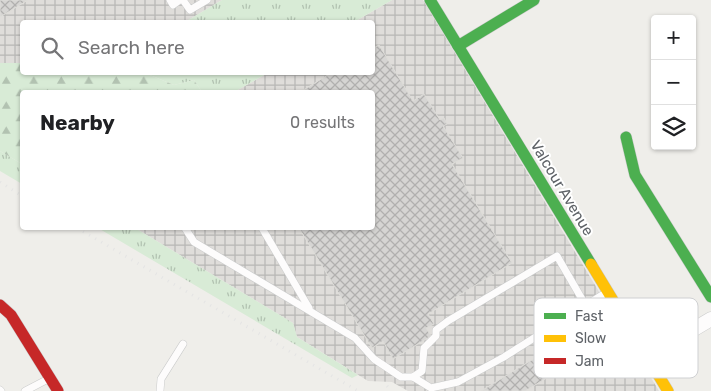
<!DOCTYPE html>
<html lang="en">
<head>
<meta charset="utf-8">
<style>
	body { margin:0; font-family:Rubik,sans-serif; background:#f6f6f6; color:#202124 }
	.controls { position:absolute; right:15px; top:15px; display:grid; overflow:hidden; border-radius:5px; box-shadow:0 1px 4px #0004 }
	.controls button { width:45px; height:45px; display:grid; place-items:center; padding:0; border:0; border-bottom:1px solid #e0e0e0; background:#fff; color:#202124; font:25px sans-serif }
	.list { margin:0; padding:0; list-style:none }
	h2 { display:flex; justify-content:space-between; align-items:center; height:65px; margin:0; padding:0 20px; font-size:21px }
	h2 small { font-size:16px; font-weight:400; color:#757577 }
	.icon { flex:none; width:28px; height:28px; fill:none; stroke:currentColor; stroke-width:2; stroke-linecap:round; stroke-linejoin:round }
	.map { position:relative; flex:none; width:711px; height:391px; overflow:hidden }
	.search { position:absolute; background:#fff; box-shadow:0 1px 4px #0004; left:20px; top:20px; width:355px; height:55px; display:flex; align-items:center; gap:12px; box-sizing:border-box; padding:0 18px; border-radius:5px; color:#757577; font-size:19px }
	.panel { position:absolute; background:#fff; box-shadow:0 1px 4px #0004; left:20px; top:90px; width:355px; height:140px; border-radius:5px }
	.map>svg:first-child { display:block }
</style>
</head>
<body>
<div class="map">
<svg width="711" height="391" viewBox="0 0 711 391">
	<defs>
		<pattern id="industrial-grid" width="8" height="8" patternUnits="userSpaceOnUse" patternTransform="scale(1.25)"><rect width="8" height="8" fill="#dfddda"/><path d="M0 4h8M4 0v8" fill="none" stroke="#b8b7b5"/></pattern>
		<pattern id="grass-tufts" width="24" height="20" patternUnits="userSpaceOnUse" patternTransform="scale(1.25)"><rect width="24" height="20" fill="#d8ebd6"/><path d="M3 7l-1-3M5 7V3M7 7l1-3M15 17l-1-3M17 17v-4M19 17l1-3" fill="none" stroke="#b2c2b1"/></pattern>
		<pattern id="forest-firs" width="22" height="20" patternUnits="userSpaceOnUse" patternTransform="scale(1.25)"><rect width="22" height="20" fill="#d8ebd6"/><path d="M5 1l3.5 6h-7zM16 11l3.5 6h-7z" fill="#b2c2b1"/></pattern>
		<pattern id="building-cross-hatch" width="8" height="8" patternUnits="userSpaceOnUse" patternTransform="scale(1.25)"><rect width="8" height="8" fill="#d6d5d3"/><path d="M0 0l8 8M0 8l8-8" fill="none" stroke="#b1b0af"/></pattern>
	</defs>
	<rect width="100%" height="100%" fill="#efeeea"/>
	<g fill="url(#industrial-grid)">
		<polygon points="0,0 222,0 185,22 22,22 22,63 0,63"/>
		<polygon points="392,0 423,0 659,391 408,391 392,382 368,381 297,337 293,323 135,228 372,228 372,92 234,92 268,73 372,72 372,22 354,22"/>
	</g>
	<g fill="url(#grass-tufts)">
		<polygon points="222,0 392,0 354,22 185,22"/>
		<polygon points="145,73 268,73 234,92 202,92 194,80 174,85"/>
		<polygon points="0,151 22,164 22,184 0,171"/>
		<polygon points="98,228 135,228 293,323 297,337 358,375 352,378"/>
	</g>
	<polygon fill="url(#forest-firs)" points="0,63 22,63 22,72 145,73 174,85 194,80 202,92 22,92 22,164 0,151"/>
	<g fill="url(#building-cross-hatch)" stroke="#deddd9">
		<polygon points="0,0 28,0 0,17"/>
		<polygon points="379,45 413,101 424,94 440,120 444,118 447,124 443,126 463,158 452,164 512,263 428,314 434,324 426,328 431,336 393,359 383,341 372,348 299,228 372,228 372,92 300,92 333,72 372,72 372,49"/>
		<polygon points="553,347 565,367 525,391 481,391"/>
	</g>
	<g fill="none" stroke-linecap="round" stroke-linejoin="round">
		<defs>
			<g id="lane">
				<polyline points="170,0 173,5 180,0"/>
				<polyline points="183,0 190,10 207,0"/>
				<polyline points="185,228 194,242 355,338 374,359 401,377 413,377"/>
				<polyline points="262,228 309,308"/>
				<polyline points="586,306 557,256 448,321 436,330 436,336 424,348 422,371 413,377 431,388 458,382 504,357 607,292"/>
				<polyline points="0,390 1,391"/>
				<polyline points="25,391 50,378"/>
				<polyline points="160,391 161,379 183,344"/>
			</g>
			<polyline id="street" points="647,357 711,319"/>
			<g id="fast">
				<polyline points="430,0 591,264"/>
				<polyline points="458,46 534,0"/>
				<polyline points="626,137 635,175 711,297"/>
			</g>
			<polyline id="slow" points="591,264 668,391"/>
			<polyline id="jam" points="0,305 11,315 58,391"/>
		</defs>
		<use href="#lane" stroke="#cbcccc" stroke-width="8"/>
		<use href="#street" stroke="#cbcccc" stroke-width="15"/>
		<use href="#fast" stroke="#cacacb" stroke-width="12"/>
		<use href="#slow" stroke="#cacacb" stroke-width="12"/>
		<use href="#jam" stroke="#cacacb" stroke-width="12"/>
		<use href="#lane" stroke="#fdfcfc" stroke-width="7"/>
		<use href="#street" stroke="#fdfcfc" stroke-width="14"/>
		<use href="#fast" stroke="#4caf50" stroke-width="11"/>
		<use href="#slow" stroke="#ffc107" stroke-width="11"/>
		<use href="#jam" stroke="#c62828" stroke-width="11"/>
		<g stroke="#e4e4e4" stroke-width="3" stroke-dasharray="1 6" stroke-linecap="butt">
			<polyline points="0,182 22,196"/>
			<polyline points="77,228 358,391"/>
			<polyline points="387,386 392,391"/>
		</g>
	</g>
	<g text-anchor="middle" stroke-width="4" stroke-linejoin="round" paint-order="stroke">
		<g font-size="15" fill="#5f6368" stroke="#fff">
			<text transform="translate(562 188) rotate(59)" y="5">Valcour Avenue</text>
		</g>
	</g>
	<rect x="534" y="298" width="164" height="80" rx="8" fill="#fff" stroke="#cfd0d2" stroke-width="1"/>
	<rect x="544" y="313" width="22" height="6" fill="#4caf50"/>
	<rect x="544" y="335" width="22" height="7" fill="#ffc107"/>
	<rect x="544" y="358" width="22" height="6" fill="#c62828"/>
	<g font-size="14" fill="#5f6368">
		<text x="575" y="321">Fast</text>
		<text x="575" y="343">Slow</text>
		<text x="575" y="366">Jam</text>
	</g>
</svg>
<div class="controls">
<button>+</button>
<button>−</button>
<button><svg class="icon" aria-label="layers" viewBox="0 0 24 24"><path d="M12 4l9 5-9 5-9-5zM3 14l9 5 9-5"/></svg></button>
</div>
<div class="search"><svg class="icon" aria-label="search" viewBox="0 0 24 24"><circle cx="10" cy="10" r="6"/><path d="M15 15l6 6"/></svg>Search here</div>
<section class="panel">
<h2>Nearby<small>0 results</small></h2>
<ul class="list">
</ul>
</section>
</div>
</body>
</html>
